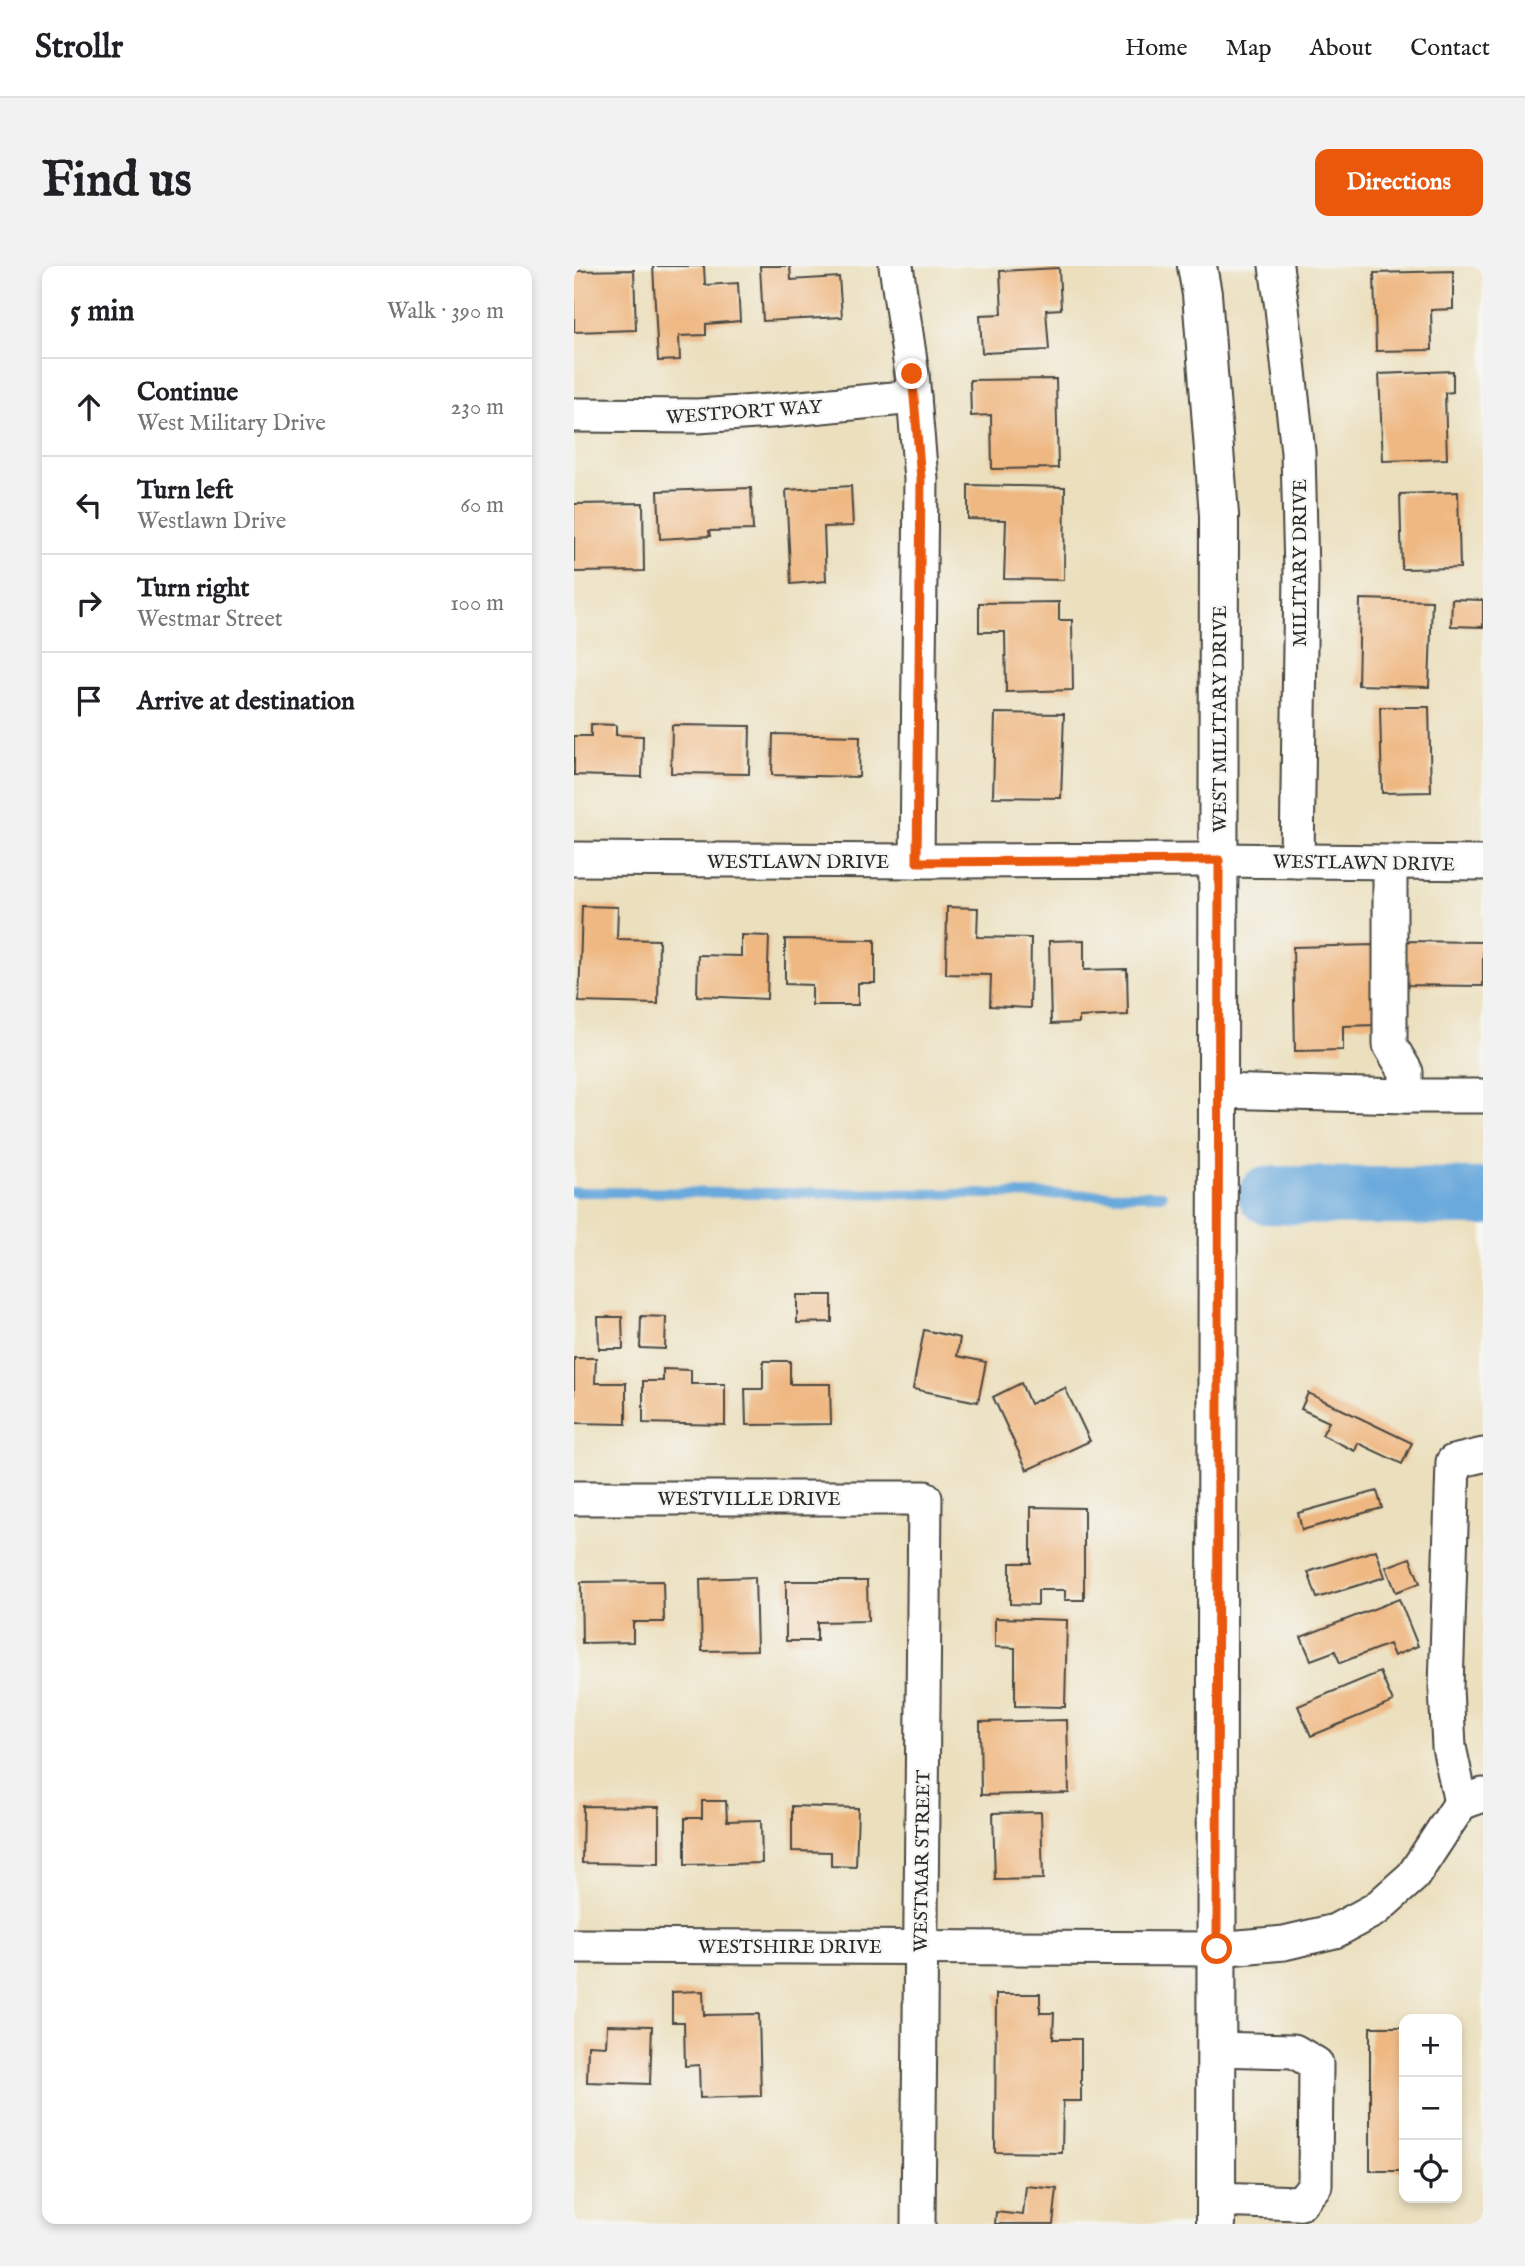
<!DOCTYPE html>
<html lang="en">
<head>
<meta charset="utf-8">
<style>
	body { margin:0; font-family:"IM FELL English",serif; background:#f2f2f2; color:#202124 }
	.controls { position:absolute; right:21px; bottom:21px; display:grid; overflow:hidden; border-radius:14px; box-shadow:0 4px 10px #0003 }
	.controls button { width:63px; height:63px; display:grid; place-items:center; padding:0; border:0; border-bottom:2px solid #e0e0e0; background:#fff; color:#202124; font:35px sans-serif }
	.stop { position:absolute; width:21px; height:21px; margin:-16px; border:5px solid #ea580c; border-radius:50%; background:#fff }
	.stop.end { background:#ea580c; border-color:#fff; box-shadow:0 2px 7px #0008 }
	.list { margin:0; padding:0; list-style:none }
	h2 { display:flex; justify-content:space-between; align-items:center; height:91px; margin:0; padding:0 28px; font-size:30px }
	h2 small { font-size:23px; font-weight:400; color:#757577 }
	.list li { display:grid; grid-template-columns:46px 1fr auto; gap:21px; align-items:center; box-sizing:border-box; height:98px; padding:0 28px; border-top:2px solid #e0e0e0 }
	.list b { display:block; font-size:26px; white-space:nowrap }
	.list p { margin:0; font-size:23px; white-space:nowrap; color:#757577 }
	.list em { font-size:23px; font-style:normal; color:#757577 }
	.icon { flex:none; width:38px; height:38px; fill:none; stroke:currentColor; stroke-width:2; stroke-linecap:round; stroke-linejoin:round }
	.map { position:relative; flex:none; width:909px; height:1958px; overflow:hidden; border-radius:14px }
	header { display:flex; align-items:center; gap:42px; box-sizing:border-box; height:98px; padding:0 35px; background:#fff; border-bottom:2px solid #e0e0e0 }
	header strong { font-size:33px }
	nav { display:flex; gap:38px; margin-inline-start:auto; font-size:24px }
	.intro { display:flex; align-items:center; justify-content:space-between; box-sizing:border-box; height:168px; padding:0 42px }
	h1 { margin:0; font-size:49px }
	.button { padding:18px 32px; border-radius:14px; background:#ea580c; color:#fff; font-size:24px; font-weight:700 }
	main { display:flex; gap:42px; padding:0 42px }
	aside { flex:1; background:#fff; border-radius:14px; box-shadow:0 4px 10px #0003 }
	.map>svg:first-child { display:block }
</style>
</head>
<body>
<header>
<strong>Strollr</strong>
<nav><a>Home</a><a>Map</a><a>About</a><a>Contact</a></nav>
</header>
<div class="intro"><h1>Find us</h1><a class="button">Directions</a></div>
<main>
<aside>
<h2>5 min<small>Walk · 390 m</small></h2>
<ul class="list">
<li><svg class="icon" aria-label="ahead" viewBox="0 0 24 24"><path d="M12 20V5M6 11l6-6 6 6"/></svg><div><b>Continue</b><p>West Military Drive</p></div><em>230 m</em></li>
<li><svg class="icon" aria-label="left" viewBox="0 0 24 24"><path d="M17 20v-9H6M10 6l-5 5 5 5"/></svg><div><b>Turn left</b><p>Westlawn Drive</p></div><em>60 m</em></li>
<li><svg class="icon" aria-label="right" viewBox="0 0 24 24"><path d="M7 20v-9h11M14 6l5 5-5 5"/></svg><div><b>Turn right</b><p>Westmar Street</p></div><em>100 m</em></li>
<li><svg class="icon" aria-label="arrive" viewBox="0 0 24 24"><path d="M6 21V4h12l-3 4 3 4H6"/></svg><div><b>Arrive at destination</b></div></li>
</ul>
</aside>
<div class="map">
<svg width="909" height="1958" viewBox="0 0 909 1958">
	<rect width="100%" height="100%" fill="#f6f6f2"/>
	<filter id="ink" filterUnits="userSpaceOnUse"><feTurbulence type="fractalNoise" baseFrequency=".0143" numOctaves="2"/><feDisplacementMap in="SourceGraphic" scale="14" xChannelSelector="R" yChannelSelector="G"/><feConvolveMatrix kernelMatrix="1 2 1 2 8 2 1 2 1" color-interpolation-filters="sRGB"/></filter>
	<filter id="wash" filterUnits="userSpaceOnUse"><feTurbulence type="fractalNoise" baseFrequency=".00686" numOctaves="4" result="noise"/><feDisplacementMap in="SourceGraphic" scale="28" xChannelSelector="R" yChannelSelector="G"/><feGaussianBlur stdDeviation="1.57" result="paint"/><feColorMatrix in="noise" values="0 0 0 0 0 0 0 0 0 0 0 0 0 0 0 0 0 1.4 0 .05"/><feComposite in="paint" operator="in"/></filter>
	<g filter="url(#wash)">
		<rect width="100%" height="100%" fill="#ebdfbd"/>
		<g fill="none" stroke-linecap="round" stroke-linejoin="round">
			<polyline stroke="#69a9dc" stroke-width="10" points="0,926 588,929"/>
			<polyline stroke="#69a9dc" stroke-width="58" points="693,929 909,931"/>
		</g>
		<g id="blocks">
			<g fill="#efb781">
				<polygon points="79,0 130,0 131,19 164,17 166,55 132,58 132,69 105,70 106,94 84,95"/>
				<polygon points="186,0 216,0 217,14 265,11 268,51 189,55"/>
				<polygon points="485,2 487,43 472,44 475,84 408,87 406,49 428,48 426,5"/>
				<polygon points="60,4 62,64 0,66 0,5"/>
				<polygon points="879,5 879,43 857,44 858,84 802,85 800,7"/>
				<polygon points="879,105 879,126 871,127 873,193 809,195 805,108"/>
				<polygon points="482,113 484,202 418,203 417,149 397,150 396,114"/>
				<polygon points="394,219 491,221 490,314 430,313 432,254 394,253"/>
				<polygon points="277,220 279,260 250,261 252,315 217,318 212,224"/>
				<polygon points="177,222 179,264 135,265 136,270 86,273 84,225"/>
				<polygon points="884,226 886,302 828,303 826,228"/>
				<polygon points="69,237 70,305 0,306 0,238"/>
				<polygon points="786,333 858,335 855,421 784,419"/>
				<polygon points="878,333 909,334 909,361 877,360"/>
				<polygon points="485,336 485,354 498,354 499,424 432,426 431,366 405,366 405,337"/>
				<polygon points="806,441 855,441 857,526 808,527"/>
				<polygon points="421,447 490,448 487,532 419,531"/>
				<polygon points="17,458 42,459 42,469 69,470 68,511 0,509 0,470 17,470"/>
				<polygon points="98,459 176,460 175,508 97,507"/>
				<polygon points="199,468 286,470 285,511 198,509"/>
				<polygon points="8,640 44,641 43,673 85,674 84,738 5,736"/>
				<polygon points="373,641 404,642 403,671 457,672 456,742 416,740 417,709 372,708"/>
				<polygon points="167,669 195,670 193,733 123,730 124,689 167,690"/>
				<polygon points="211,673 301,674 301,717 284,717 284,739 238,739 238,719 211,718"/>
				<polygon points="510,674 510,704 553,703 554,749 505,751 505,757 477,758 475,675"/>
				<polygon points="826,675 909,676 909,720 825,719"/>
				<polygon points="800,679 802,759 769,760 769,784 721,785 719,681"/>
				<polygon points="223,1029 258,1029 258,1056 223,1057"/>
				<polygon points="67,1050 92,1051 91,1083 66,1082"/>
				<polygon points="24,1051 48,1051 49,1083 25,1083"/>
				<polygon points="350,1064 386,1072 383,1090 412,1096 404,1136 339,1123"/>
				<polygon points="0,1092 22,1092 21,1117 52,1117 52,1158 0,1157"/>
				<polygon points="189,1095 216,1095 216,1118 256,1118 257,1158 172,1159 171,1123 189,1123"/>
				<polygon points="89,1103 117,1104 117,1118 151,1118 151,1159 69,1157 69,1115 89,1115"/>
				<polygon points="447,1117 456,1138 491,1122 516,1175 453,1204 419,1131"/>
				<polygon points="734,1127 838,1177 828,1198 784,1177 781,1185 748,1169 755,1156 727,1143"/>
				<polygon points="803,1225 808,1242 728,1264 724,1247"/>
				<polygon points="457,1241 510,1242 510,1334 491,1334 491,1324 464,1324 464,1339 436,1338 436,1297 457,1297"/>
				<polygon points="802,1284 811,1311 743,1332 734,1306"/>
				<polygon points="836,1292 846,1317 822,1326 812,1301"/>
				<polygon points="181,1311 183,1384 128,1385 126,1313"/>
				<polygon points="89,1315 90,1356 59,1356 59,1376 8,1377 7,1316"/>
				<polygon points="212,1315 293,1315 294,1355 243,1356 243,1375 212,1375"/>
				<polygon points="825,1333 844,1380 820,1390 815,1378 766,1397 761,1385 737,1394 727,1371"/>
				<polygon points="421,1352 493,1354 491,1441 441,1440 441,1382 421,1381"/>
				<polygon points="806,1406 819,1436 737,1470 724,1440"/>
				<polygon points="493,1454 495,1527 407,1529 406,1456"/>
				<polygon points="128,1535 152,1535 153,1555 187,1554 188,1597 111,1599 111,1552 128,1552"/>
				<polygon points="9,1540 85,1541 85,1598 8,1597"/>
				<polygon points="218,1540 284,1542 282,1601 257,1600 257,1586 218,1585"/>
				<polygon points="467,1546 469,1613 421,1614 419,1547"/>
				<polygon points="129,1725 130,1749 185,1748 187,1830 126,1832 125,1799 111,1800 110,1756 98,1756 98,1726"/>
				<polygon points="422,1728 466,1728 466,1747 480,1747 479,1773 507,1773 507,1835 489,1835 488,1887 421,1886"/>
				<polygon points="33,1759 78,1760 76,1818 13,1816 14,1779 32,1780"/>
				<rect x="796" y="1761" width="34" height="144"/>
				<polygon points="452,1920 483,1923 479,1958 421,1958 422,1946 449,1949"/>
			</g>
		</g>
	</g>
	<g filter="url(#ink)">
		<use href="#blocks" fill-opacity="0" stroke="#484641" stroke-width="2"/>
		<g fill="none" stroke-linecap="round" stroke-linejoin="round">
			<defs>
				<g id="minor">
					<polyline points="322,0 338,108 347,213 343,595"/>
					<polyline points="702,0 708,42 724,186 727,307 723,595"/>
					<polyline points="0,149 124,150 196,145 340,131"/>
					<polyline points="0,593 343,595 645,594 909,597"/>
					<polyline points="644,825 832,830 832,806 816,779 816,597"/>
					<polyline points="832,830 909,830"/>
					<polyline points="0,1232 351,1232 344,1958"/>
					<polyline points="887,1537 875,1481 872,1422 879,1196 909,1189"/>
					<polyline points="0,1680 643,1683 710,1677 761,1665 802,1643 839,1610 887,1537 909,1529"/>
					<polyline points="642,1783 720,1785 742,1798 741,1919 726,1937"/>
					<polyline points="642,1934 726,1937"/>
				</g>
				<polyline id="major" points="623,0 628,28 645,249 642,1958"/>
			</defs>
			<use href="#minor" stroke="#484641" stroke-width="37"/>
			<use href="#major" stroke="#484641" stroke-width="42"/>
			<use href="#minor" stroke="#fff" stroke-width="33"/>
			<use href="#major" stroke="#fff" stroke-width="38"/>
		</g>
	</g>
	<g fill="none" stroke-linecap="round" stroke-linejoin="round" filter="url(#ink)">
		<polyline stroke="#ea580c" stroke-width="9" points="338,108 347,213 343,596 645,594 643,1683"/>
	</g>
	<g text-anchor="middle" stroke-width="5" stroke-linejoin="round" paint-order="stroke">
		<g font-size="19" fill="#2b2b2b" stroke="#f6f6f2">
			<text transform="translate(170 145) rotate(-4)" y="7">WESTPORT WAY</text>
			<text transform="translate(725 297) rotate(-90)" y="7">MILITARY DRIVE</text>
			<text transform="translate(645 453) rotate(-90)" y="7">WEST MILITARY DRIVE</text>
			<text x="224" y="602">WESTLAWN DRIVE</text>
			<text transform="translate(790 596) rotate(1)" y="7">WESTLAWN DRIVE</text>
			<text x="175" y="1239">WESTVILLE DRIVE</text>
			<text transform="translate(347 1595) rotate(-89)" y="7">WESTMAR STREET</text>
			<text x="216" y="1687">WESTSHIRE DRIVE</text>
		</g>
	</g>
</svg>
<div class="controls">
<button>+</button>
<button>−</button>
<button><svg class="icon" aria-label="locate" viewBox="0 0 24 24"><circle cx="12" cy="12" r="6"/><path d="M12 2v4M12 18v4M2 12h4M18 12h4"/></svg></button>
</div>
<div class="stop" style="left:643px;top:1683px"></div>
<div class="stop end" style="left:338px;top:108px"></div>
</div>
</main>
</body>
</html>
